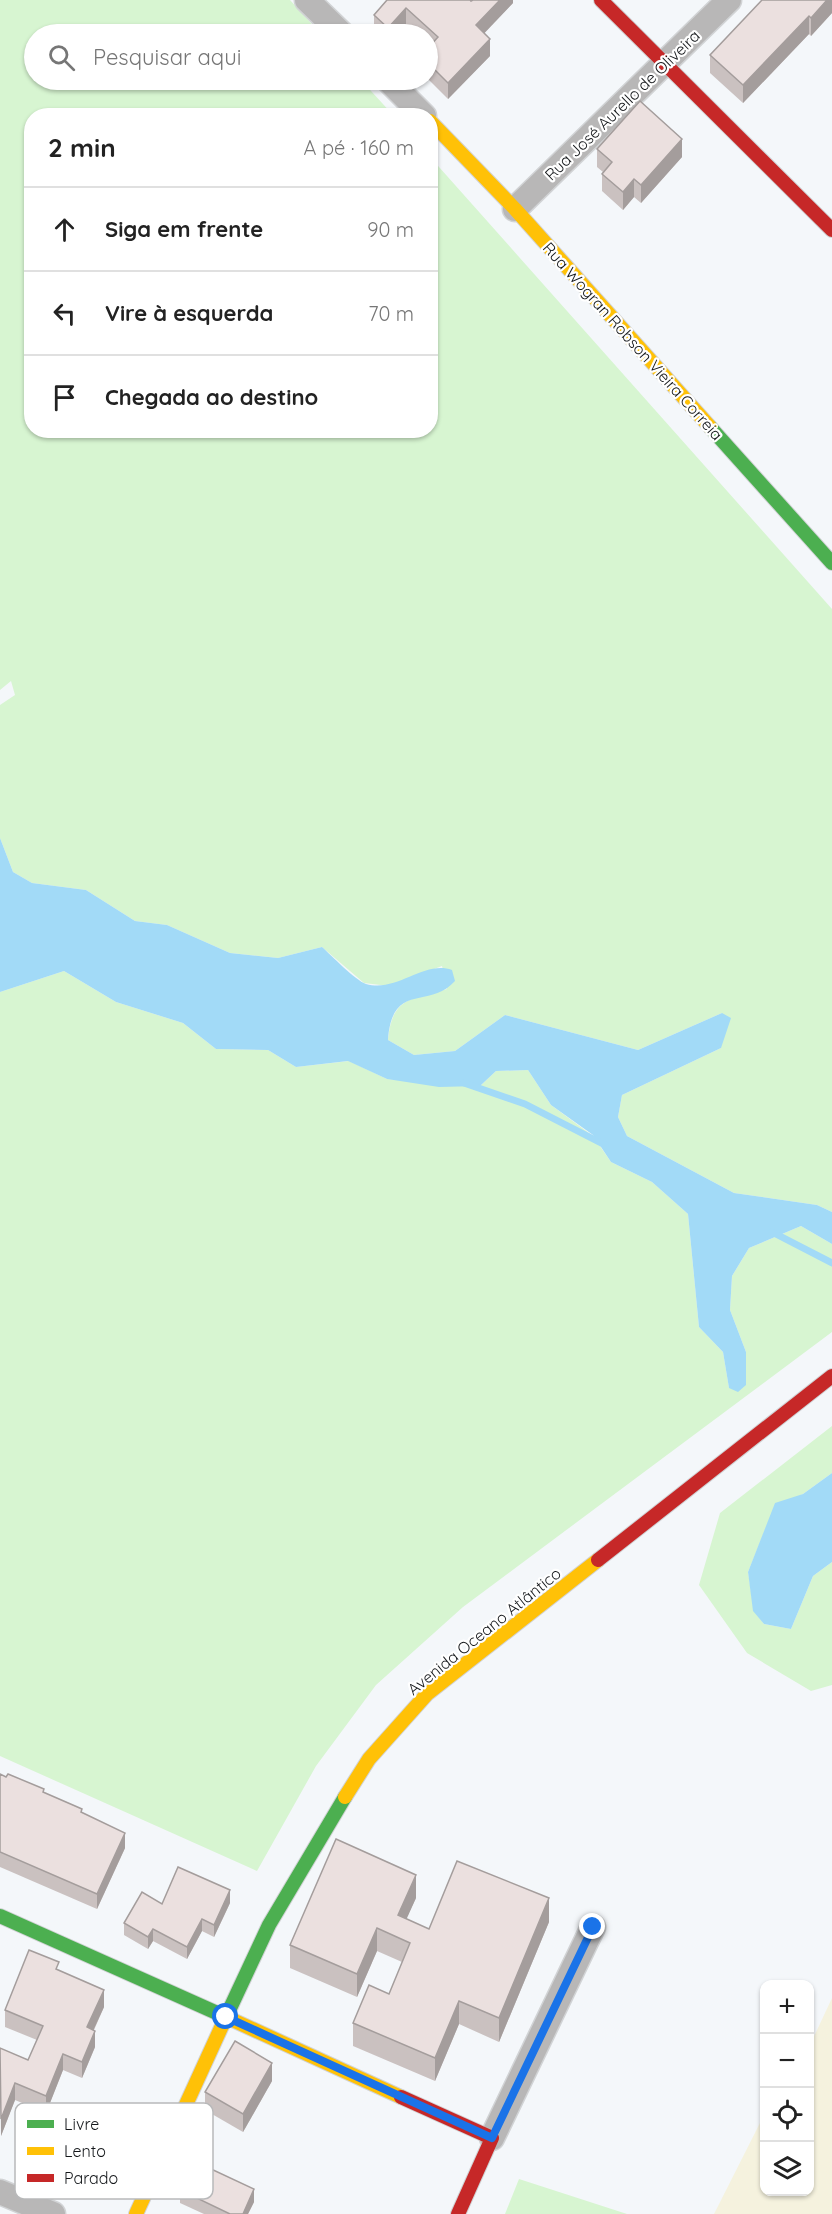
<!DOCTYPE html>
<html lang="pt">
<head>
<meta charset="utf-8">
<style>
	body { margin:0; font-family:Quicksand,sans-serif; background:#f6f6f6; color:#222 }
	.controls { position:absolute; right:18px; bottom:18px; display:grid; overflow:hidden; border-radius:12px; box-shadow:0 2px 4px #0004 }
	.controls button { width:54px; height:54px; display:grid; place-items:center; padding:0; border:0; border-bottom:2px solid #e0e0e0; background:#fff; color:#222; font:30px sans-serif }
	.stop { position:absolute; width:18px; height:18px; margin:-14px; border:4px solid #1a73e8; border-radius:50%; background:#fff }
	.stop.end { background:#1a73e8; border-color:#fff; box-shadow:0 2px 6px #0008 }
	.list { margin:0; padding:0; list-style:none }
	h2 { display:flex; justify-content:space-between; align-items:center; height:78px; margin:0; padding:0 24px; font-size:26px }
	h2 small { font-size:20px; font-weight:400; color:#767676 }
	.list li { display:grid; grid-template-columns:39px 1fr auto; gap:18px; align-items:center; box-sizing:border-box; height:84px; padding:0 24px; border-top:2px solid #e0e0e0 }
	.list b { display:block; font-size:22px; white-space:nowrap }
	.list em { font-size:20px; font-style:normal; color:#767676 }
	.icon { flex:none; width:33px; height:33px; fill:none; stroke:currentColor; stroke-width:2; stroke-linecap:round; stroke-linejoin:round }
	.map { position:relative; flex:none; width:832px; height:2214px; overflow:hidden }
	.search { position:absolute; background:#fff; box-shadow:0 2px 4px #0004; left:24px; top:24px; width:414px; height:66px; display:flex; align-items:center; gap:15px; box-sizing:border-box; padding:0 21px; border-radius:33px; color:#767676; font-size:22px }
	.panel { position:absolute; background:#fff; box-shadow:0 2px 4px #0004; left:24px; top:108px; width:414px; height:330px; border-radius:24px }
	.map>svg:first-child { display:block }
</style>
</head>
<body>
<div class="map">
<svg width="832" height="2214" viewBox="0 0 832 2214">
	<rect width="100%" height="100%" fill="#f4f7fa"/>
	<g fill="#d7f5d1">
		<path d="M 0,0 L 290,0 L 321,34 L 34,34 L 34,80 L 361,80 L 393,115 L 32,116 L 32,430 L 430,430 L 431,158 L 832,609 L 832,1212 L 817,1205 L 734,1193 L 627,1136 L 618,1117 L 622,1095 L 721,1048 L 722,1013 L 638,1050 L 505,1015 L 455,1051 L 414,1055 L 388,1040 C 392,997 411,999 447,989 L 442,966 L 389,986 L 364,983 L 322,947 L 278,958 L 230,953 L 167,925 L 135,921 L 86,890 L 32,883 L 13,872 L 0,838 L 0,705 L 15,695 L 11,681 L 0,690 Z"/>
		<polygon points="64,971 116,1002 183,1023 216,1049 268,1050 296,1067 349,1061 387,1079 480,1086 496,1071 528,1070 551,1105 593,1136 611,1162 652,1182 688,1214 699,1327 723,1352 729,1388 746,1352 730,1310 732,1276 749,1248 801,1226 832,1244 832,1332 463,1607 376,1685 316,1766 257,1871 0,1756 0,992"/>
		<polygon points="832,1426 832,1473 803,1494 785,1503 769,1520 748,1572 754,1611 764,1624 791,1629 813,1576 832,1562 832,1685 811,1691 747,1653 699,1585 720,1513"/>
		<polygon points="519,2179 627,2214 505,2214"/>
	</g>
	<polygon fill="#f5f2de" points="832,1998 832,2214 714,2214 764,2115 764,2192 810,2192 810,2045"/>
	<g fill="#a2daf7">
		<path d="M 0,838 L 13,872 L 32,883 L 86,890 L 135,921 L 167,925 L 230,953 L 278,958 L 322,947 C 332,956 355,980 366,984 C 397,993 424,960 452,970 L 455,981 C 429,1010 392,981 388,1040 L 414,1055 L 455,1051 L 505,1015 L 638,1050 L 722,1013 L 731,1018 L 721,1048 L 622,1095 L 618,1117 L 627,1136 L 734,1193 L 817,1205 L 832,1212 L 832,1244 L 801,1226 L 749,1248 L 732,1276 L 730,1310 L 746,1352 L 746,1385 L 738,1392 L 729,1388 L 723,1352 L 699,1327 L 688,1214 L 652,1182 L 611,1162 L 593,1135 L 551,1105 L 528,1070 L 496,1071 L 480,1086 L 439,1087 L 387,1079 L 348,1061 L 296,1067 L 268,1050 L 216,1049 L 183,1023 L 116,1002 L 64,971 L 0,992 Z"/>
		<polygon points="832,1473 832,1562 813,1576 791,1629 764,1624 753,1611 748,1572 775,1503 803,1494"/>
	</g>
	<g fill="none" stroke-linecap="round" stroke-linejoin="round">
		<g stroke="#a2daf7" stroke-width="7">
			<polyline points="464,1083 525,1104 605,1145"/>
			<polyline points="772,1232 832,1263"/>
		</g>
		<defs>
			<g id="street">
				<polyline points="307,0 342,34"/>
				<polyline points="388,80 424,116"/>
				<polyline points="515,209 729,0"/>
				<polyline points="492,2138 593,1927"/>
				<polyline points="0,2192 53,2214"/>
			</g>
			<g id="fast">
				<polyline points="710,427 832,563"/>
				<polyline points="0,1916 226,2017 269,1925 345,1797"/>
			</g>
			<g id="slow">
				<polyline points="430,121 515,209 710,427"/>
				<polyline points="345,1797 369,1759 427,1694 598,1560"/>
				<polyline points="136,2214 226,2017 401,2097"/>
			</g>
			<g id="jam">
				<polyline points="601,0 832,230"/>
				<polyline points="598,1560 832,1376"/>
				<polyline points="401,2097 492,2138 458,2214"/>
			</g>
		</defs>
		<use href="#street" stroke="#d1d3d5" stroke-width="27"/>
		<use href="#fast" stroke="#d1d3d5" stroke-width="16"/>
		<use href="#slow" stroke="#d1d3d5" stroke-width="16"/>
		<use href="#jam" stroke="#d1d3d5" stroke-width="16"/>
		<use href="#street" stroke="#b8b7b7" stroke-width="24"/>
		<use href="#fast" stroke="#4caf50" stroke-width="14"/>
		<use href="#slow" stroke="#ffc107" stroke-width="14"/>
		<use href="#jam" stroke="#c62828" stroke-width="14"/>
	</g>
	<g fill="#cac1c0">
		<polygon points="387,0 471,1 513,0 513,3 484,33 490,56 448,99 428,79 428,48 429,46 428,44 428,34 417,34 406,25 397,34 377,34 374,32 374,15"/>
		<polygon points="832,0 832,13 811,36 809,34 743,103 710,73 710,55"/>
		<polygon points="597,149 682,157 641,203 634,197 623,210 602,191 602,174 603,172 597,167"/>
		<polygon points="0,1774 44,1793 82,1813 125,1848 97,1909 0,1867"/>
		<polygon points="416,1898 406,1919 429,1929 549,1922 499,2042 459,2024 435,2081 353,2046 353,2023 389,1994 402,1962 377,1951 357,1997 290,1968 290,1945"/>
		<polygon points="230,1903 214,1937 202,1931 187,1959 153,1941 148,1949 124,1935 124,1923 162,1904"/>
		<polygon points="59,1970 104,2007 94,2030 95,2047 82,2078 63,2070 46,2113 15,2100 1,2136 0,2048 28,2060 37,2040 5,2027 5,2010"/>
		<polygon points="272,2081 243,2132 205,2110 205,2092"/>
		<polygon points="36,2147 116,2157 99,2194 36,2165"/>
		<polygon points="180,2190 254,2202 248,2214 204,2214 180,2203"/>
	</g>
	<g fill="#a49d9c">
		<polygon points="500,0 513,0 513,3 476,42 476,25"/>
		<polygon points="827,0 832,0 832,13 811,36 811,18"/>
		<polygon points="406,8 406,25 397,34 388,34 388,28"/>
		<polygon points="809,16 809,34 743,103 743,85"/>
		<polygon points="490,39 490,56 448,99 448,83"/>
		<polygon points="682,139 682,157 641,203 641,185"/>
		<polygon points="634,179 634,197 623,210 623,192"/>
		<polygon points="125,1833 125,1848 97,1909 97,1894"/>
		<polygon points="416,1875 416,1898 398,1938 398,1915"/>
		<polygon points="230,1890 230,1903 214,1937 214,1925"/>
		<polygon points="549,1898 549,1922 499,2042 499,2018"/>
		<polygon points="202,1919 202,1931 187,1959 187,1947"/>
		<polygon points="377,1928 377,1951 357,1997 357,1974"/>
		<polygon points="153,1929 153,1941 148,1949 148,1937"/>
		<polygon points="104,1990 104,2007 87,2044 87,2027"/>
		<polygon points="459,2001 459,2024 435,2081 435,2058"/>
		<polygon points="95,2031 95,2047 82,2078 82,2062"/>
		<polygon points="63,2054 63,2070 46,2113 46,2096"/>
		<polygon points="272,2063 272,2081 243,2132 243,2114"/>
		<polygon points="15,2083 15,2100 1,2136 1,2119"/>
		<polygon points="116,2140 116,2157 99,2194 99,2176"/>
		<polygon points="254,2189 254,2202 248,2214 243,2214"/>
	</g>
	<g fill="#ebe0df" stroke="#a49d9c" stroke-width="1.5">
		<polygon points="387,0 470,0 471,1 473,0 500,0 476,25 490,39 448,83 428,63 428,48 438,37 406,8 388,28 374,15"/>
		<polygon points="762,0 827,0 811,18 809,16 743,85 710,55"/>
		<polygon points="640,101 682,139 641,185 634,179 623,192 602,174 612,162 597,149"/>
		<polygon points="0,1774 6,1777 8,1774 44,1789 43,1792 82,1809 81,1812 125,1833 97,1894 0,1852"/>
		<polygon points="336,1839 416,1875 398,1915 429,1929 457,1861 549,1898 499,2018 459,2001 435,2058 353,2023 369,1985 389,1994 410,1943 377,1928 357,1974 290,1945"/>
		<polygon points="178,1867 230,1890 214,1925 202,1919 187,1947 153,1929 148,1937 124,1923 142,1892 162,1904"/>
		<polygon points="29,1950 59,1962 56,1969 104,1990 87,2027 95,2031 82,2062 63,2054 46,2096 15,2083 1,2119 0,2048 28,2060 43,2026 5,2010"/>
		<polygon points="235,2041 272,2063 243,2114 205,2092"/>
		<polygon points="194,2161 254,2189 243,2214 230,2214 180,2190"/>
	</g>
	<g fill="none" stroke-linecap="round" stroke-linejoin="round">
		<polyline stroke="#1a73e8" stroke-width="8" points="226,2017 492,2138 593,1927"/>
	</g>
	<g text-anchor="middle" stroke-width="4.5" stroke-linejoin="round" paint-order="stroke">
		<g font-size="16" fill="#14171a" stroke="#fff">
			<text transform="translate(622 105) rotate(-44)" y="6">Rua José Aurello de Oliveira</text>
			<text transform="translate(633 341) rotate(48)" y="6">Rua Wogran Robson Vieira Correia</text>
			<text transform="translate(484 1631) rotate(-39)" y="6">Avenida Oceano Atlântico</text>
		</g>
	</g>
	<rect x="15" y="2103" width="198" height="96" rx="9" fill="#fff" stroke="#b8b9ba" stroke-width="1.5"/>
	<rect x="27" y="2120" width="27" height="8" fill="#4caf50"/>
	<rect x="27" y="2147" width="27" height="8" fill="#ffc107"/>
	<rect x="27" y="2174" width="27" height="8" fill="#c62828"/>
	<g font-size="16" fill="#14171a">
		<text x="64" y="2130">Livre</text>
		<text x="64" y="2157">Lento</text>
		<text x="64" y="2184">Parado</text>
	</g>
</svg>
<div class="controls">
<button>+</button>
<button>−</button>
<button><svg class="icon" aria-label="locate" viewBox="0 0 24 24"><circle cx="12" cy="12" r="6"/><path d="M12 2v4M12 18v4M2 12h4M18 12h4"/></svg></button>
<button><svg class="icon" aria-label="layers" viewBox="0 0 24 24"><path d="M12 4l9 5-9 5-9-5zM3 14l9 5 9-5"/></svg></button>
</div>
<div class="stop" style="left:226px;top:2017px"></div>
<div class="stop end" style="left:593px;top:1927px"></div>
<div class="search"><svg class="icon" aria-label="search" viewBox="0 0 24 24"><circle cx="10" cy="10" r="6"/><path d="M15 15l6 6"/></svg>Pesquisar aqui</div>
<section class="panel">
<h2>2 min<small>A pé · 160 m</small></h2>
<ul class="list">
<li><svg class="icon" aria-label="ahead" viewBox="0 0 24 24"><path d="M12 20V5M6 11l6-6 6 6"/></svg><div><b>Siga em frente</b></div><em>90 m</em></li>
<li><svg class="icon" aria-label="left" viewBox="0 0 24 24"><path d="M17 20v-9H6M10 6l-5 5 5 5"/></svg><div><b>Vire à esquerda</b></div><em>70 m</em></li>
<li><svg class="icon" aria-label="arrive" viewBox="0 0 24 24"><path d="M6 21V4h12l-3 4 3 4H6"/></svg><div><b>Chegada ao destino</b></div></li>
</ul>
</section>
</div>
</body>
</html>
